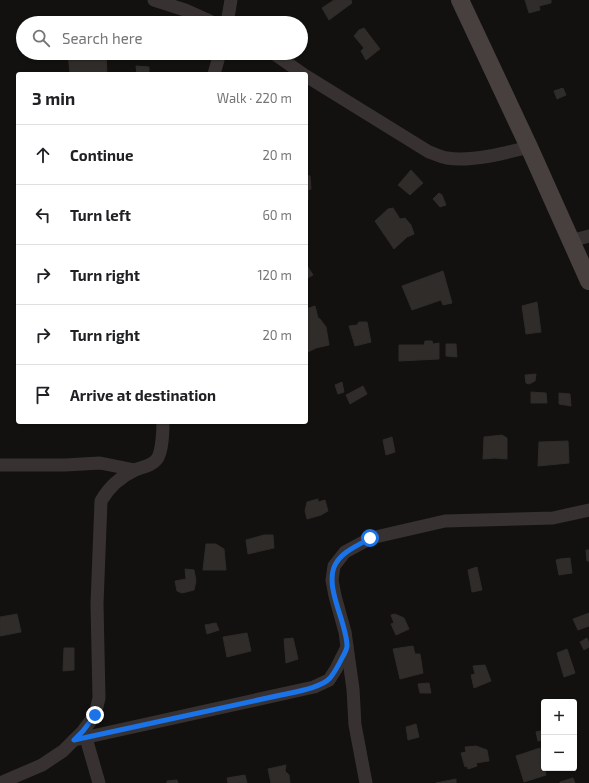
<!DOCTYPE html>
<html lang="en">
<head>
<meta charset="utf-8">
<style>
	body { margin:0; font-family:"Exo 2",sans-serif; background:#f2f2f2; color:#202124 }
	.controls { position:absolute; right:12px; bottom:12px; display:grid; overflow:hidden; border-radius:4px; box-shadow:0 1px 3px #0004 }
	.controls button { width:36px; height:36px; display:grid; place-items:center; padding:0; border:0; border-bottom:1px solid #e0e0e0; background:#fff; color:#202124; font:20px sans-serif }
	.stop { position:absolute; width:12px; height:12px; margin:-9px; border:3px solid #1a73e8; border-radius:50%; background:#fff }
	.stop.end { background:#1a73e8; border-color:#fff; box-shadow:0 1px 4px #0008 }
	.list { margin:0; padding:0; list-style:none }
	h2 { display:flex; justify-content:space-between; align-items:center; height:52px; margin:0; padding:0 16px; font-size:17px }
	h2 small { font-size:13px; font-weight:400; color:#757577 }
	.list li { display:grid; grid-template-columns:26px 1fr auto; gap:12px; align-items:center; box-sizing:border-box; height:60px; padding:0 16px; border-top:1px solid #e0e0e0 }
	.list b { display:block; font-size:15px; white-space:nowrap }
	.list em { font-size:13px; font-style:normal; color:#757577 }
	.icon { flex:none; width:22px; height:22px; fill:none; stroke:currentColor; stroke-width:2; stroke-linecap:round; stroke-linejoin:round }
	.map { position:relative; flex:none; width:589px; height:783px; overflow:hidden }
	.search { position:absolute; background:#fff; box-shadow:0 1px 3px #0004; left:16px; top:16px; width:292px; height:44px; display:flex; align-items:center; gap:10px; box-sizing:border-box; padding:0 14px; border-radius:22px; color:#757577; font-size:15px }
	.panel { position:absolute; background:#fff; box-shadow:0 1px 3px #0004; left:16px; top:72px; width:292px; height:352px; border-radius:4px }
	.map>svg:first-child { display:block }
</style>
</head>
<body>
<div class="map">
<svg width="589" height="783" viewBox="0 0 589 783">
	<rect width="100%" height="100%" fill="#121110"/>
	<g fill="#2f2c2a" stroke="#2e2b2a">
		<polygon points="334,0 351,0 352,3 329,20 322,8"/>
		<polygon points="525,0 551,0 551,3 539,6 540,10 529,13"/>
		<polygon points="364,28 380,49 366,60 361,51 364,48 354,36 359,30"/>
		<polygon points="68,53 106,53 107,74 70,74"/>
		<polygon points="106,53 117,53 117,56"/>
		<polygon points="139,53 158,53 158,55 140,55"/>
		<polygon points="136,66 149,67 149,74 137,74"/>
		<polygon points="563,88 566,95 557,99 554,91"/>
		<polygon points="411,170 423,183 410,195 398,185"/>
		<polygon points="306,175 310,176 311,189 308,190 308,200 306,200"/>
		<polygon points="439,193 442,195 446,205 440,207 433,199"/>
		<polygon points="393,208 400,219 405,218 411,225 414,234 407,237 394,249 375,221 388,209"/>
		<polygon points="306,264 313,275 306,279"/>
		<polygon points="443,271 452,303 443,305 441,300 412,310 402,286"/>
		<polygon points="537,302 541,332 526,334 522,306"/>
		<polygon points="315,306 318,318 320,319 326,327 329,345 316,348 306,353 306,309"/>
		<polygon points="359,322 367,322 371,342 355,346 349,326 357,325"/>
		<polygon points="425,341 432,341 433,344 439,343 439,359 399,361 399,345 424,345"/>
		<polygon points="446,344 456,344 457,357 446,356"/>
		<polygon points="536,374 535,381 529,384 526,383 525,375"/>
		<polygon points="342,382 344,392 338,394 335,385"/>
		<polygon points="363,386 367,394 350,404 346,395"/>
		<polygon points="531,392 546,393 547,403 531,403"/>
		<polygon points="559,393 570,394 571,406 559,404"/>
		<polygon points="502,435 507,438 507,459 495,458 483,459 484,437"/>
		<polygon points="392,437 395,452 386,455 383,440"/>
		<polygon points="568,441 569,463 538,466 539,442"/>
		<polygon points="318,499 318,502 325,500 328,511 321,515 307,519 305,511 307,502"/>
		<polygon points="264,535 273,535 274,548 248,554 246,540"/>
		<polygon points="206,544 216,544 224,549 226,570 203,570"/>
		<polygon points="586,550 589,550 589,561 587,561"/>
		<polygon points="570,558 572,573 559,575 556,560 560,559"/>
		<polygon points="477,567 482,590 472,592 468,570"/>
		<polygon points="185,569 194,570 196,581 194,590 182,593 177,591 175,581 186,579"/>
		<polygon points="589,613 589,626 578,630 573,619"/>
		<polygon points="17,614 21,632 0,636 0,617"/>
		<polygon points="395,614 404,618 409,629 396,635 391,624 394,623 391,615"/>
		<polygon points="216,623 219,630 207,634 205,625"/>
		<polygon points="247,633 251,651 227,657 223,637"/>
		<polygon points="293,638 298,659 286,663 284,639"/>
		<polygon points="587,638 589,643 589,647 584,650 580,642"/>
		<polygon points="413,646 415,654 420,654 423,673 400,679 393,649"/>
		<polygon points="64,648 74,648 74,670 63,671"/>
		<polygon points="567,649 575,673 564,677 557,653"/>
		<polygon points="485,665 491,681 474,688 471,675 475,674 473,666"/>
		<polygon points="429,683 431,693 420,693 418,684"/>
		<polygon points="416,724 419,737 408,740 406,727"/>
		<polygon points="544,730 544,740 538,741 536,732"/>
		<polygon points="476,746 487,750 489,761 476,763 477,766 468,769 467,766 465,767 461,753 466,752 465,747"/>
		<polygon points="540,748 546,775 524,782 516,756"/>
		<polygon points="286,765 285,771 289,775 290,783 271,783 268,769"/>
		<polygon points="245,775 247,783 228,783 227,778"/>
		<polygon points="573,778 575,783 560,783 560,782"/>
		<polygon points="456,779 456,783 436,783"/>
		<polygon points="177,780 178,783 167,783 167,781"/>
	</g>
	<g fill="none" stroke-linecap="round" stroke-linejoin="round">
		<g stroke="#373231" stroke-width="13">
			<polyline points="154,0 185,10 214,23"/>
			<polyline points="227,23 231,0"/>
			<polyline points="273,53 303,74"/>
			<polyline points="214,74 220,53"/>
			<path d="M 306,76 L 429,152 C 435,154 441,157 447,158 C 471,162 506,153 529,147"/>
			<polyline points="570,241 589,236"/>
			<polyline points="0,465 65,465 100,463 135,470"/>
			<polyline points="86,738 99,783"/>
			<polyline points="74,740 314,687 329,680 336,669 347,647"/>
			<path d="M 0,783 L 42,765 L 63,751 L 83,731 L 95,715 L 99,698 L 97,604 L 101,501 C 109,487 120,477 135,470 C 142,467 152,466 157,459 C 162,452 163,431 163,422"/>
			<polyline points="366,783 355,725 353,689 345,632 335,596 332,580 334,566 345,552 371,538 445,521 553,518 589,510"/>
		</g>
		<polyline stroke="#47403e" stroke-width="18" points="460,0 529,147 589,281"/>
	</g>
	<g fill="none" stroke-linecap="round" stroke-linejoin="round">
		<path stroke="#1a73e8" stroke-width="5" d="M 95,715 L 83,731 L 74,740 L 281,695 C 294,692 321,688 330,678 C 334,673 338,666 341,660 C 343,656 347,650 347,646 C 347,623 324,587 335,565 C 342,551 358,546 370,538"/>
	</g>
</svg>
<div class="controls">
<button>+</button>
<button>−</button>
</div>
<div class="stop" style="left:370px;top:538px"></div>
<div class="stop end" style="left:95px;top:715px"></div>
<div class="search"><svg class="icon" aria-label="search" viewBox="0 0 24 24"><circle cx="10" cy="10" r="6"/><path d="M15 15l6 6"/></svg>Search here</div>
<section class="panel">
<h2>3 min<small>Walk · 220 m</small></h2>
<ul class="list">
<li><svg class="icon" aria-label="ahead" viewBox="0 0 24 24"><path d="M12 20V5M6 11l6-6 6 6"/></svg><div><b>Continue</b></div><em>20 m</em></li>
<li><svg class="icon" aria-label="left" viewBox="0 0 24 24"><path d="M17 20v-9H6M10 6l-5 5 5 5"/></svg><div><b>Turn left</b></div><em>60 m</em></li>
<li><svg class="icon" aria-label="right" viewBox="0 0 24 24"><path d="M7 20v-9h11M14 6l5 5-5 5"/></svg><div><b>Turn right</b></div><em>120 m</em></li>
<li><svg class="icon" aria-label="right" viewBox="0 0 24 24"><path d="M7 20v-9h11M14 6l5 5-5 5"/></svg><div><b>Turn right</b></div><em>20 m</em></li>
<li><svg class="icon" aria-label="arrive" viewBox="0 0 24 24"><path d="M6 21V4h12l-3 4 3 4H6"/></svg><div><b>Arrive at destination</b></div></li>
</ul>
</section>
</div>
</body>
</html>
